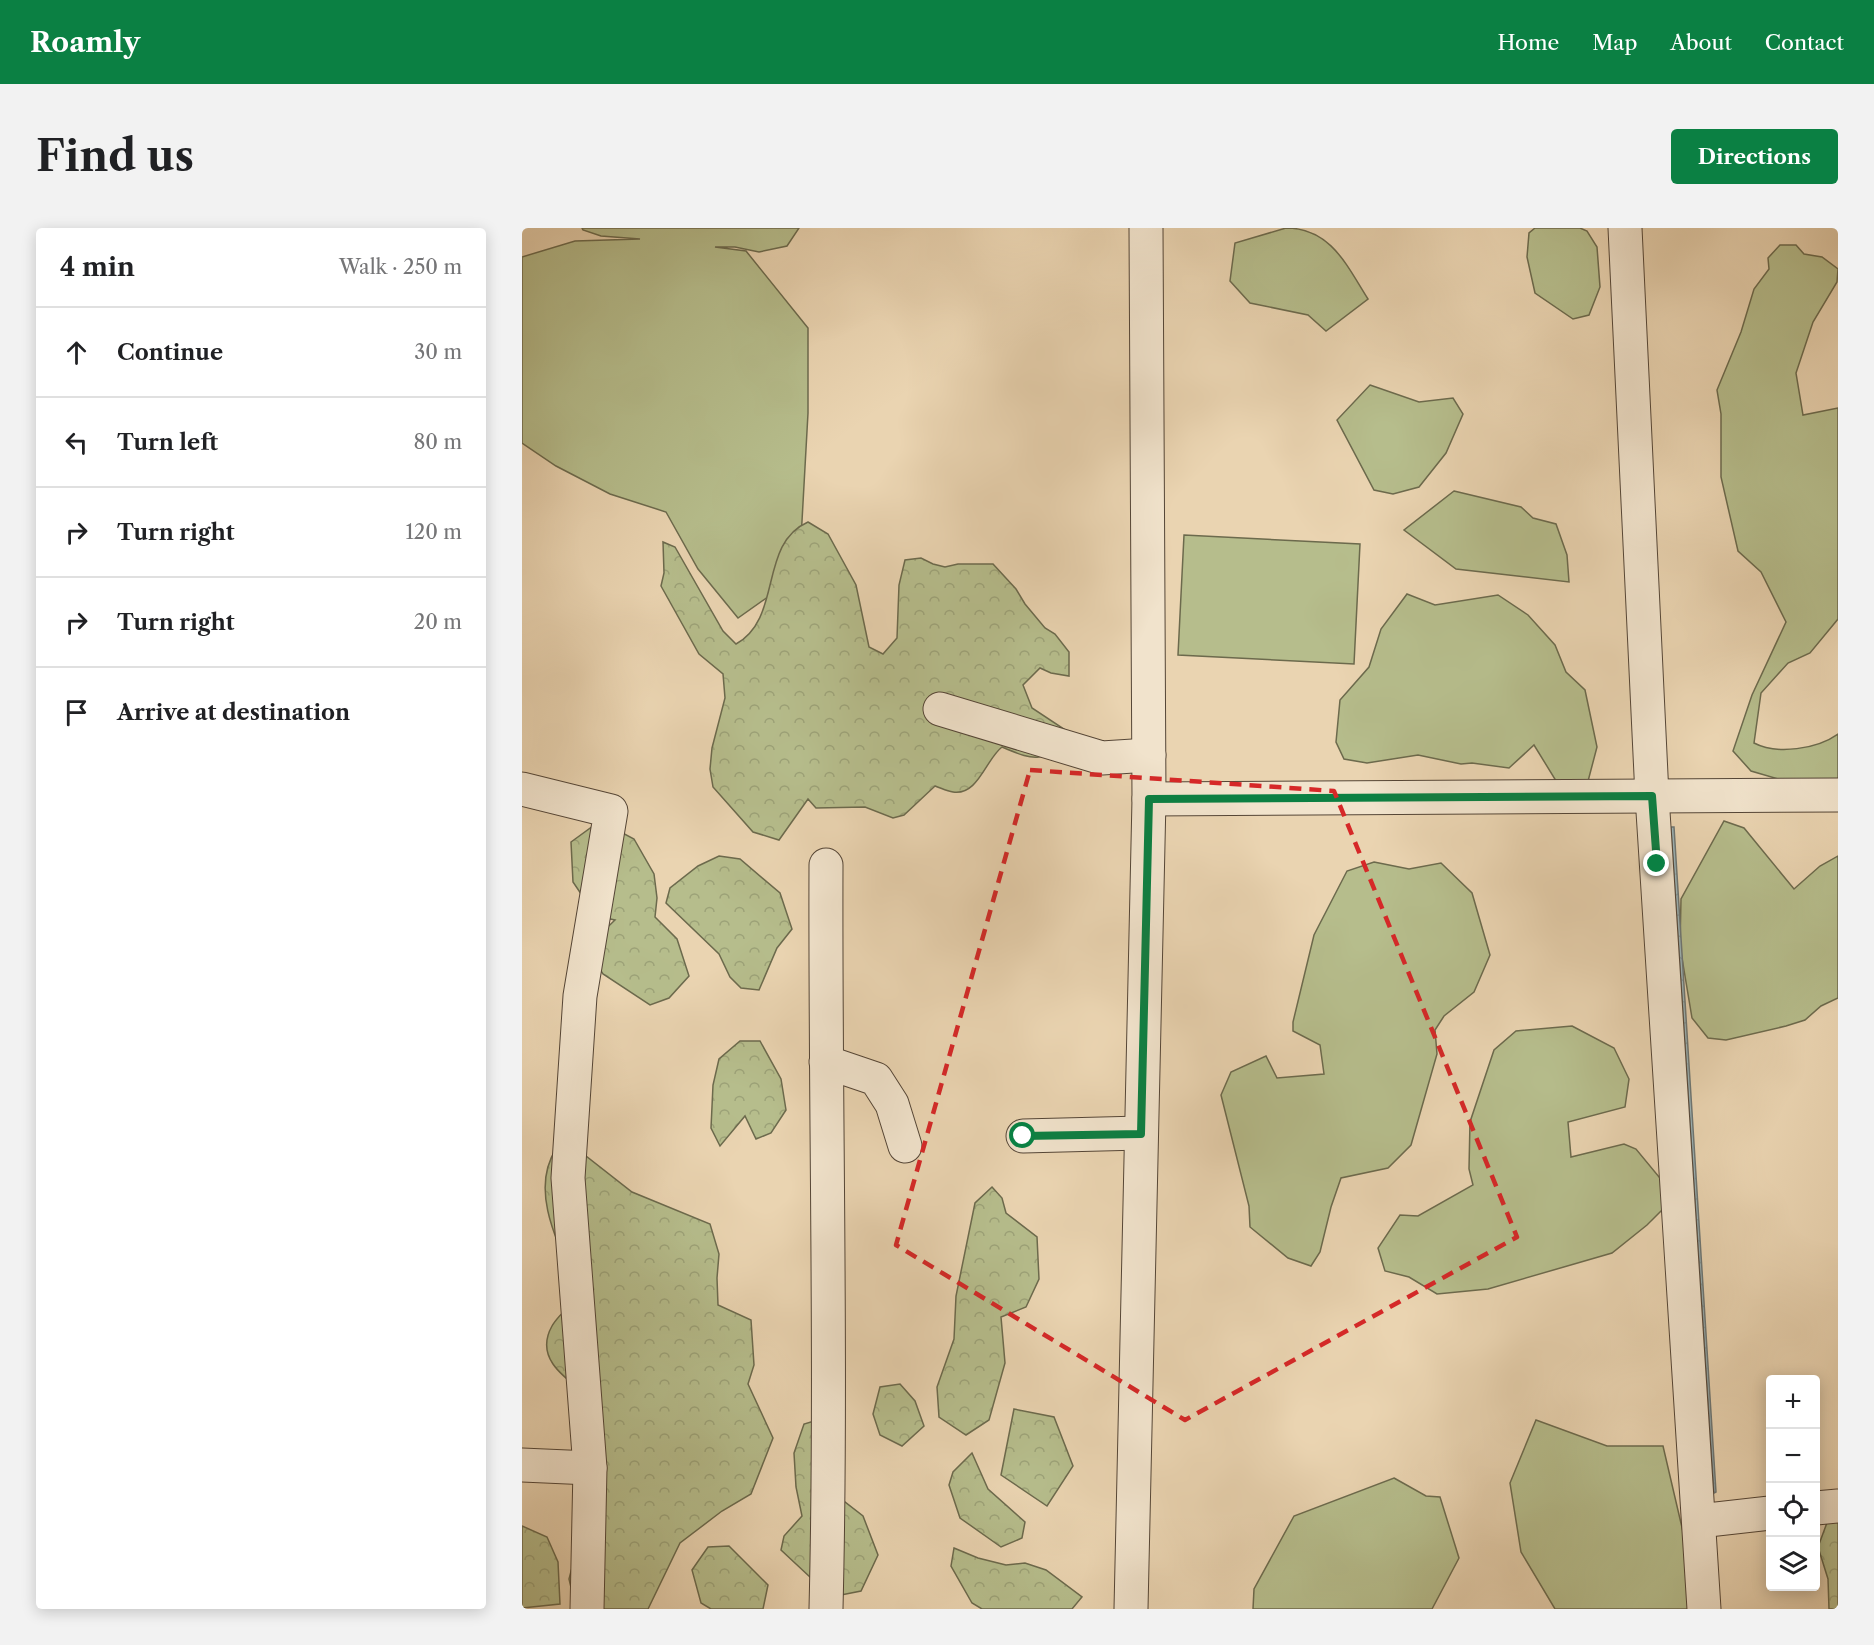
<!DOCTYPE html>
<html lang="en">
<head>
<meta charset="utf-8">
<style>
	body { margin:0; font-family:"Libre Caslon Text",serif; background:#f2f2f2; color:#202124 }
	.controls { position:absolute; right:18px; bottom:18px; display:grid; overflow:hidden; border-radius:6px; box-shadow:0 3px 15px #0003 }
	.controls button { width:54px; height:54px; display:grid; place-items:center; padding:0; border:0; border-bottom:2px solid #e0e0e0; background:#fff; color:#202124; font:30px sans-serif }
	.stop { position:absolute; width:18px; height:18px; margin:-14px; border:4px solid #0b8043; border-radius:50%; background:#fff }
	.stop.end { background:#0b8043; border-color:#fff; box-shadow:0 2px 6px #0008 }
	.list { margin:0; padding:0; list-style:none }
	h2 { display:flex; justify-content:space-between; align-items:center; height:78px; margin:0; padding:0 24px; font-size:26px }
	h2 small { font-size:20px; font-weight:400; color:#757577 }
	.list li { display:grid; grid-template-columns:39px 1fr auto; gap:18px; align-items:center; box-sizing:border-box; height:90px; padding:0 24px; border-top:2px solid #e0e0e0 }
	.list b { display:block; font-size:22px; white-space:nowrap }
	.list em { font-size:20px; font-style:normal; color:#757577 }
	.icon { flex:none; width:33px; height:33px; fill:none; stroke:currentColor; stroke-width:2; stroke-linecap:round; stroke-linejoin:round }
	.map { position:relative; flex:none; width:1316px; height:1381px; overflow:hidden; border-radius:6px }
	header { display:flex; align-items:center; gap:36px; box-sizing:border-box; height:84px; padding:0 30px; background:#0b8043; color:#fff }
	header strong { font-size:28px }
	nav { display:flex; gap:33px; margin-inline-start:auto; font-size:21px }
	.intro { display:flex; align-items:center; justify-content:space-between; box-sizing:border-box; height:144px; padding:0 36px }
	h1 { margin:0; font-size:42px }
	.button { padding:15px 27px; border-radius:6px; background:#0b8043; color:#fff; font-size:21px; font-weight:700 }
	main { display:flex; gap:36px; padding:0 36px }
	aside { flex:1; background:#fff; border-radius:6px; box-shadow:0 3px 15px #0003 }
	.map>svg:first-child { display:block }
</style>
</head>
<body>
<header>
<strong>Roamly</strong>
<nav><a>Home</a><a>Map</a><a>About</a><a>Contact</a></nav>
</header>
<div class="intro"><h1>Find us</h1><a class="button">Directions</a></div>
<main>
<aside>
<h2>4 min<small>Walk · 250 m</small></h2>
<ul class="list">
<li><svg class="icon" aria-label="ahead" viewBox="0 0 24 24"><path d="M12 20V5M6 11l6-6 6 6"/></svg><div><b>Continue</b></div><em>30 m</em></li>
<li><svg class="icon" aria-label="left" viewBox="0 0 24 24"><path d="M17 20v-9H6M10 6l-5 5 5 5"/></svg><div><b>Turn left</b></div><em>80 m</em></li>
<li><svg class="icon" aria-label="right" viewBox="0 0 24 24"><path d="M7 20v-9h11M14 6l5 5-5 5"/></svg><div><b>Turn right</b></div><em>120 m</em></li>
<li><svg class="icon" aria-label="right" viewBox="0 0 24 24"><path d="M7 20v-9h11M14 6l5 5-5 5"/></svg><div><b>Turn right</b></div><em>20 m</em></li>
<li><svg class="icon" aria-label="arrive" viewBox="0 0 24 24"><path d="M6 21V4h12l-3 4 3 4H6"/></svg><div><b>Arrive at destination</b></div></li>
</ul>
</aside>
<div class="map">
<svg width="1316" height="1381" viewBox="0 0 1316 1381">
	<defs>
		<pattern id="forest-crowns" width="20" height="18" patternUnits="userSpaceOnUse" patternTransform="scale(1.5)"><rect width="20" height="18" fill="#b6bd8c"/><path d="M2 6a3 3 0 1 1 6 0M12 15a3 3 0 1 1 6 0" fill="none" stroke="#9ca278"/></pattern>
		<pattern id="water-ripples" width="26" height="14" patternUnits="userSpaceOnUse" patternTransform="scale(1.5)"><rect width="26" height="14" fill="#9eb5b8"/><path d="M2 4q2-2 4 0t4 0M15 11q2-2 4 0t4 0" fill="none" stroke="#889b9d"/></pattern>
	</defs>
	<rect width="100%" height="100%" fill="#ead4b1"/>
	<filter id="stains"><feTurbulence type="fractalNoise" baseFrequency=".00333" numOctaves="4"/><feColorMatrix values="0 0 0 0 .2 0 0 0 0 .09 0 0 0 0 .02 0 0 0 .5 -.17"/></filter>
	<radialGradient id="worn" r=".72"><stop offset=".6" stop-color="#630" stop-opacity="0"/><stop offset="1" stop-color="#630" stop-opacity=".3"/></radialGradient>
	<g fill="#b6bd8c" stroke="#6c6a4d" stroke-width="1.5">
		<polygon points="60,0 277,0 265,18 237,24 213,19 193,19 224,23 286,100 286,185 277,347 216,390 176,341 144,284 88,266 34,238 0,215 0,29 53,13 118,11 79,8 61,2"/>
		<path d="M 764,0 C 809,0 825,38 846,71 L 804,103 L 786,87 L 728,75 L 708,53 L 713,15 Z"/>
		<polygon points="1013,0 1058,0 1065,3 1075,19 1078,59 1067,87 1051,91 1013,65 1005,29 1007,5"/>
		<path d="M 1258,17 L 1274,17 L 1282,26 L 1300,29 L 1316,41 L 1315,54 L 1291,94 L 1274,145 L 1281,187 L 1316,180 L 1316,391 L 1288,425 L 1266,435 L 1239,465 L 1232,515 C 1255,527 1295,521 1316,506 L 1316,557 L 1277,557 L 1229,543 L 1211,523 L 1230,467 L 1264,394 L 1239,344 L 1216,323 L 1199,249 L 1199,186 L 1195,162 L 1219,104 L 1232,61 L 1247,41 L 1246,30 Z"/>
		<polygon points="848,157 897,174 931,170 941,186 924,225 897,259 871,266 852,262 815,192"/>
		<polygon points="932,263 999,279 1011,290 1034,296 1045,327 1047,354 934,341 882,302"/>
		<polygon points="662,307 838,316 832,436 656,427"/>
		<polygon points="885,366 913,377 976,367 1006,387 1033,417 1044,444 1063,462 1075,519 1065,557 1047,574 1012,517 987,540 950,535 939,536 896,527 845,535 822,531 814,514 818,472 847,439 859,401"/>
		<polygon points="1202,593 1222,600 1272,661 1298,638 1316,628 1316,770 1299,778 1283,792 1264,798 1204,812 1186,810 1170,790 1158,718 1159,671"/>
		<polygon points="852,634 887,641 919,635 950,665 968,727 952,764 922,788 913,802 915,826 889,917 866,940 819,950 809,979 798,1024 789,1038 766,1030 728,999 727,978 699,867 709,844 744,828 755,850 802,846 798,817 771,803 771,794 792,707 825,643"/>
		<polygon points="1050,798 1092,820 1107,851 1103,879 1046,894 1049,929 1102,916 1114,921 1147,961 1149,973 1125,997 1090,1025 966,1061 915,1066 887,1049 863,1043 856,1020 878,987 896,988 951,957 947,941 948,894 972,822 994,803"/>
		<polygon points="1014,1192 1085,1218 1141,1218 1165,1321 1166,1381 1033,1381 999,1324 988,1255"/>
		<polygon points="872,1250 904,1268 918,1269 937,1330 910,1381 731,1381 732,1361 772,1288"/>
	</g>
	<g fill="url(#forest-crowns)" stroke="#6c6a4d" stroke-width="1.5">
		<path d="M 286,294 L 306,306 L 334,357 L 347,419 L 361,426 L 375,410 L 377,357 L 383,332 L 399,330 L 411,336 L 423,339 L 436,336 L 471,336 L 494,361 L 503,376 L 523,400 L 533,406 L 547,424 L 547,448 L 529,445 L 518,440 L 501,457 L 510,480 L 551,507 C 520,532 519,536 480,519 C 464,531 456,568 431,564 C 425,563 419,560 413,558 L 382,587 L 371,590 L 343,579 L 294,580 L 286,571 L 257,612 L 231,604 L 191,559 L 188,541 L 190,520 L 203,470 L 201,446 L 177,426 L 139,358 L 142,345 L 141,314 L 153,319 L 201,403 L 214,416 C 261,390 236,316 286,294 Z"/>
		<polygon points="78,593 112,611 132,646 135,670 133,689 155,711 167,748 147,770 128,777 81,746 64,720 93,692 74,688 51,654 49,614"/>
		<polygon points="197,628 218,631 258,665 270,701 255,720 237,762 219,760 208,749 197,726 144,675 148,660 176,638"/>
		<polygon points="218,813 238,813 259,851 264,882 249,905 234,911 223,888 198,918 189,900 191,857 197,831"/>
		<path d="M 34,921 L 55,921 L 110,964 L 188,996 L 197,1026 L 195,1050 L 196,1077 L 229,1092 L 232,1137 L 226,1156 L 251,1210 L 229,1266 L 200,1283 L 158,1315 L 126,1381 L 54,1381 L 47,1351 L 52,1332 L 64,1166 C 43,1150 12,1130 30,1098 C 36,1087 50,1076 59,1067 C 41,1024 5,966 34,921 Z"/>
		<polygon points="470,959 480,970 484,985 515,1009 517,1051 504,1079 479,1089 483,1135 467,1192 444,1207 417,1189 415,1159 432,1111 434,1068 453,975"/>
		<polygon points="378,1156 393,1173 402,1198 380,1218 358,1207 351,1186 358,1159"/>
		<polygon points="492,1181 532,1189 551,1238 525,1278 479,1247"/>
		<polygon points="299,1191 318,1270 341,1288 356,1327 339,1363 314,1368 289,1350 259,1322 262,1308 280,1288 274,1259 272,1225 282,1196"/>
		<polygon points="450,1225 466,1261 503,1294 500,1310 479,1319 438,1290 427,1257 431,1244"/>
		<polygon points="1316,1286 1316,1381 1307,1381 1306,1351 1296,1319 1306,1292"/>
		<polygon points="0,1298 25,1309 36,1334 38,1376 0,1380"/>
		<polygon points="207,1318 246,1357 241,1381 189,1381 179,1375 170,1342 186,1319"/>
		<polygon points="432,1320 456,1330 484,1337 503,1335 524,1342 560,1369 550,1381 460,1381 450,1375 429,1338"/>
	</g>
	<polygon fill="url(#water-ripples)" stroke="#6d7674" stroke-width="1.5" points="1149,599 1152,599 1194,1264 1192,1265"/>
	<g fill="none" stroke-linecap="round" stroke-linejoin="round">
		<defs>
			<g id="minor">
				<polyline points="1103,0 1130,568 1182,1381"/>
				<polyline points="418,481 580,530 627,527"/>
				<polyline points="0,561 89,583 58,768 46,950 68,1240 65,1381"/>
				<polyline points="627,571 1316,567"/>
				<polyline points="304,834 354,851 370,876 383,918"/>
				<polyline points="501,908 619,905"/>
				<polyline points="0,1237 68,1240"/>
				<polyline points="1294,1280 1316,1278"/>
				<polyline points="1177,1293 1248,1285"/>
				<path d="M 304,1381 C 310,1133 303,885 304,637"/>
				<polyline points="609,1381 627,571 624,0"/>
			</g>
		</defs>
		<use href="#minor" stroke="#554637" stroke-width="35"/>
		<use href="#minor" stroke="#f1e3cc" stroke-width="33"/>
	</g>
	<g fill="none" stroke-linecap="round" stroke-linejoin="round">
		<polyline stroke="#0b8043" stroke-width="8" points="501,908 619,906 627,571 1130,568 1135,636"/>
	</g>
	<path fill="none" stroke="#d62828" stroke-width="4.5" stroke-dasharray="12 8" stroke-linejoin="round" d="M 508,542 L 812,563 L 995,1009 L 663,1192 L 374,1017 Z"/>
	<rect width="100%" height="100%" filter="url(#stains)"/>
	<rect width="100%" height="100%" fill="url(#worn)"/>
</svg>
<div class="controls">
<button>+</button>
<button>−</button>
<button><svg class="icon" aria-label="locate" viewBox="0 0 24 24"><circle cx="12" cy="12" r="6"/><path d="M12 2v4M12 18v4M2 12h4M18 12h4"/></svg></button>
<button><svg class="icon" aria-label="layers" viewBox="0 0 24 24"><path d="M12 4l9 5-9 5-9-5zM3 14l9 5 9-5"/></svg></button>
</div>
<div class="stop" style="left:501px;top:908px"></div>
<div class="stop end" style="left:1135px;top:636px"></div>
</div>
</main>
</body>
</html>
